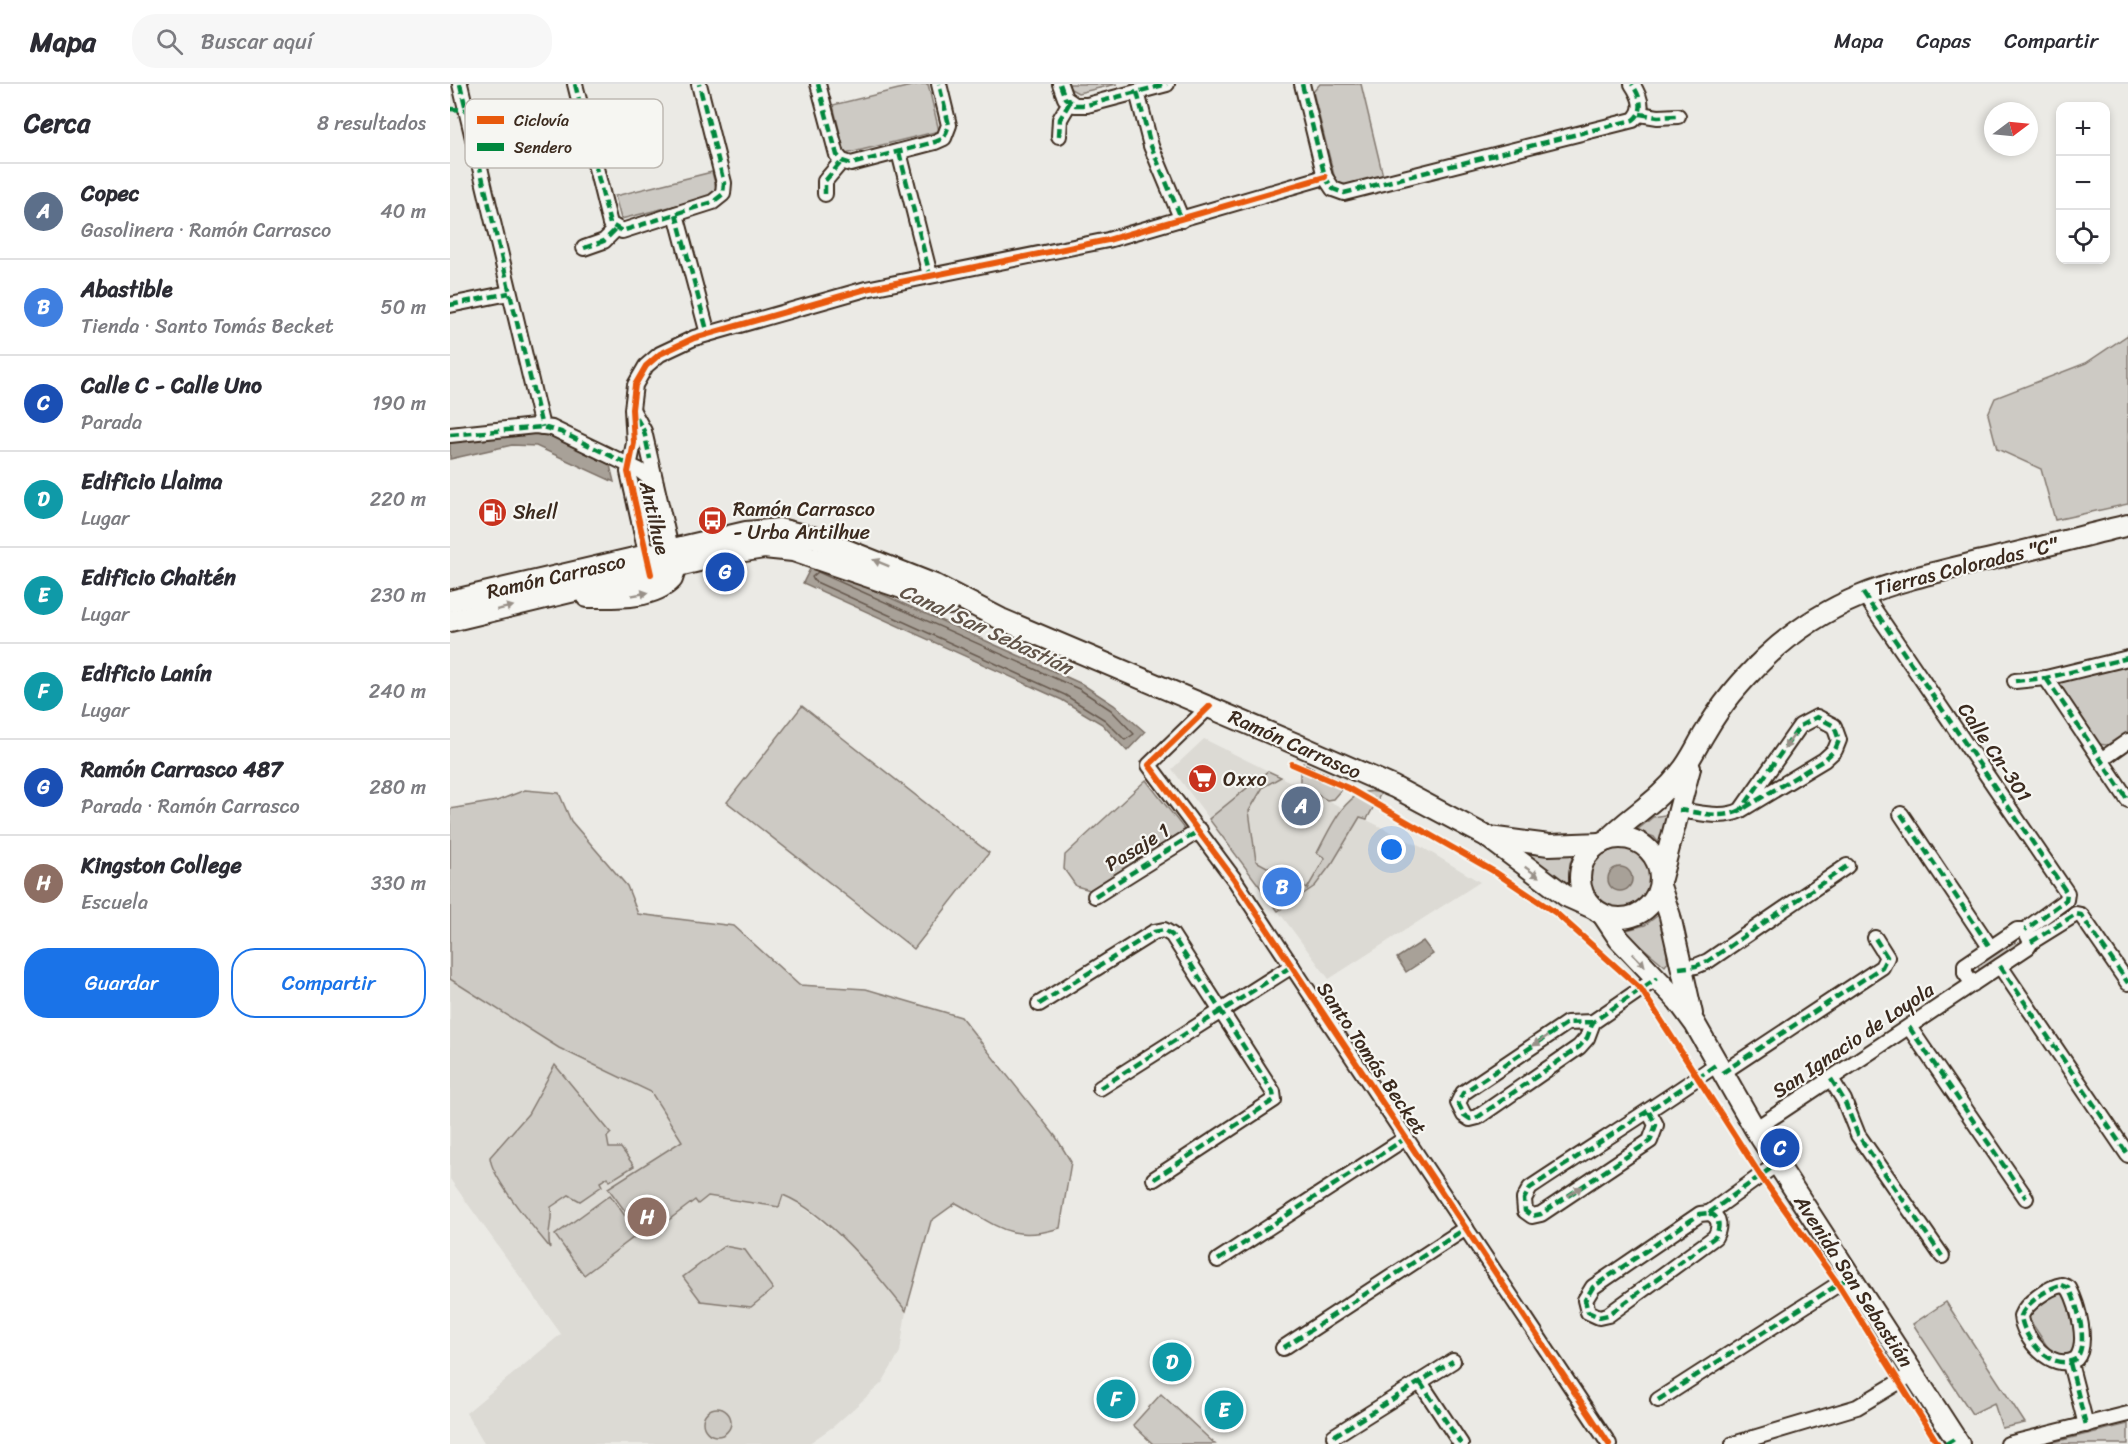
<!DOCTYPE html>
<html lang="es">
<head>
<meta charset="utf-8">
<style>
	body { margin:0; font-family:Sriracha,sans-serif; background:#f7f7f7; color:#2b2b33 }
	.controls { position:absolute; right:18px; top:18px; display:grid; overflow:hidden; border-radius:12px; box-shadow:0 3px 9px #0003 }
	.controls button { width:54px; height:54px; display:grid; place-items:center; padding:0; border:0; border-bottom:2px solid #e1e1e2; background:#fff; color:#2b2b33; font:30px sans-serif }
	.compass { position:absolute; left:1534px; top:18px; width:54px; height:54px; border-radius:50%; background:#fff; box-shadow:0 3px 9px #0003; rotate:74deg }
	.you { position:absolute; left:942px; top:766px; width:21px; height:21px; margin:-15px; border:4px solid #fff; border-radius:50%; background:#1a73e8; box-shadow:0 0 0 9px #1a73e833 }
	.badge { display:grid; place-items:center; width:39px; height:39px; border-radius:50%; background:#1a73e8; color:#fff; font-size:20px; font-weight:700 }
	.pin { position:absolute; translate:-50% -50%; border:3px solid #fff; box-shadow:0 2px 6px #0006 }
	.list { margin:0; padding:0; list-style:none }
	h2 { display:flex; justify-content:space-between; align-items:center; height:78px; margin:0; padding:0 24px; font-size:26px }
	h2 small { font-size:20px; font-weight:400; color:#7c7c81 }
	.list li { display:grid; grid-template-columns:39px 1fr auto; gap:18px; align-items:center; box-sizing:border-box; height:96px; padding:0 24px; border-top:2px solid #e1e1e2 }
	.list b { display:block; font-size:22px; white-space:nowrap }
	.list p { margin:0; font-size:20px; white-space:nowrap; color:#7c7c81 }
	.list em { font-size:20px; font-style:normal; color:#7c7c81 }
	.actions { display:flex; gap:12px; padding:18px 24px }
	.actions a { flex:1; padding:14px 0; border:2px solid #1a73e8; border-radius:24px; text-align:center; font-size:21px; color:#1a73e8 }
	.actions .main { background:#1a73e8; color:#fff }
	.icon { flex:none; width:33px; height:33px; fill:none; stroke:currentColor; stroke-width:2; stroke-linecap:round; stroke-linejoin:round }
	.map { position:relative; flex:none; width:1678px; height:1360px; overflow:hidden }
	header { display:flex; align-items:center; gap:36px; box-sizing:border-box; height:84px; padding:0 30px; background:#fff; border-bottom:2px solid #e1e1e2 }
	header strong { font-size:28px }
	nav { display:flex; gap:33px; margin-inline-start:auto; font-size:21px }
	.search { width:420px; height:54px; background:#f7f7f7; display:flex; align-items:center; gap:15px; box-sizing:border-box; padding:0 21px; border-radius:24px; color:#7c7c81; font-size:22px }
	main { display:flex }
	aside { flex:1; background:#fff }
	.map>svg:first-child { display:block }
</style>
</head>
<body>
<header>
<strong>Mapa</strong>
<div class="search"><svg class="icon" aria-label="search" viewBox="0 0 24 24"><circle cx="10" cy="10" r="6"/><path d="M15 15l6 6"/></svg>Buscar aquí</div>
<nav><a>Mapa</a><a>Capas</a><a>Compartir</a></nav>
</header>
<main>
<aside>
<h2>Cerca<small>8 resultados</small></h2>
<ul class="list">
<li><span class="badge" style="background:#5c6f8a">A</span><div><b>Copec</b><p>Gasolinera · Ramón Carrasco</p></div><em>40 m</em></li>
<li><span class="badge" style="background:#3f7fe0">B</span><div><b>Abastible</b><p>Tienda · Santo Tomás Becket</p></div><em>50 m</em></li>
<li><span class="badge" style="background:#1a4fb4">C</span><div><b>Calle C - Calle Uno</b><p>Parada</p></div><em>190 m</em></li>
<li><span class="badge" style="background:#0f9aa8">D</span><div><b>Edificio Llaima</b><p>Lugar</p></div><em>220 m</em></li>
<li><span class="badge" style="background:#0f9aa8">E</span><div><b>Edificio Chaitén</b><p>Lugar</p></div><em>230 m</em></li>
<li><span class="badge" style="background:#0f9aa8">F</span><div><b>Edificio Lanín</b><p>Lugar</p></div><em>240 m</em></li>
<li><span class="badge" style="background:#1a4fb4">G</span><div><b>Ramón Carrasco 487</b><p>Parada · Ramón Carrasco</p></div><em>280 m</em></li>
<li><span class="badge" style="background:#8d6e63">H</span><div><b>Kingston College</b><p>Escuela</p></div><em>330 m</em></li>
</ul>
<div class="actions"><a class="main">Guardar</a><a>Compartir</a></div>
</aside>
<div class="map">
<svg width="1678" height="1360" viewBox="0 0 1678 1360">
	<rect width="100%" height="100%" fill="#ebeae5"/>
	<filter id="ink" filterUnits="userSpaceOnUse"><feTurbulence type="fractalNoise" baseFrequency=".0167" numOctaves="2"/><feDisplacementMap in="SourceGraphic" scale="12" xChannelSelector="R" yChannelSelector="G"/><feConvolveMatrix kernelMatrix="1 2 1 2 8 2 1 2 1" color-interpolation-filters="sRGB"/></filter>
	<g filter="url(#ink)">
		<g fill="#dcdad4">
			<polygon points="754,655 975,765 1030,798 879,895 722,685"/>
			<polygon points="0,895 109,964 201,1008 242,1072 344,1116 387,1150 419,1180 456,1227 450,1268 432,1299 384,1342 358,1360 35,1360 16,1329 111,1250 0,1095"/>
		</g>
		<g fill="#cdcac4" stroke="#847a71" stroke-width="1.5">
			<polygon points="469,0 478,0 489,47 395,70 383,21"/>
			<polygon points="618,0 667,0 628,9 619,4"/>
			<polygon points="870,0 911,0 933,92 887,103 863,8"/>
			<polygon points="262,88 268,111 171,135 165,112"/>
			<polygon points="1678,251 1678,420 1605,436 1591,385 1547,365 1538,330 1545,314 1636,279"/>
			<polygon points="1678,579 1678,647 1657,661 1648,660 1609,599"/>
			<polygon points="352,622 539,769 464,865 277,718"/>
			<polygon points="853,679 896,699 896,700 883,715 877,716 850,702 850,681"/>
			<path d="M 818,687 L 831,693 L 813,703 L 799,727 L 806,777 L 857,805 L 875,774 L 867,769 C 880,745 898,698 931,709 L 917,735 L 910,733 L 883,778 L 865,802 L 828,827 L 759,735 Z"/>
			<polygon points="696,696 735,746 640,806 626,802 614,785 615,771"/>
			<path d="M 75,706 L 109,709 L 121,737 L 177,802 L 188,830 L 284,842 L 349,901 L 416,905 L 511,933 L 606,1053 L 621,1078 L 610,1144 C 560,1159 548,1142 506,1119 L 481,1137 L 456,1227 C 426,1189 379,1130 333,1111 L 329,1123 L 258,1112 L 248,1120 L 245,1116 L 195,1154 L 158,1104 L 232,1057 L 201,1008 L 109,964 L 0,895 L 0,725 L 47,717 Z"/>
			<polygon points="1221,730 1213,765 1204,753 1186,747 1203,733"/>
			<circle cx="1170" cy="795" r="31"/>
			<polygon points="1072,766 1125,768 1120,779 1119,800 1073,770"/>
			<polygon points="1211,829 1218,878 1215,882 1173,847 1195,841"/>
			<polygon points="1563,853 1567,864 1530,889 1527,878"/>
			<path d="M 105,981 L 161,1049 L 157,1053 L 159,1064 L 171,1064 L 184,1082 L 160,1097 L 158,1093 L 150,1098 L 152,1102 L 130,1117 L 119,1111 L 101,1123 C 103,1140 96,1146 100,1164 C 85,1145 41,1094 40,1073 L 78,1030 Z"/>
			<polygon points="160,1111 188,1150 134,1191 105,1151"/>
			<polygon points="274,1162 295,1166 323,1205 301,1223 251,1217 233,1193"/>
			<polygon points="1608,1208 1616,1212 1628,1264 1623,1270 1612,1274 1601,1268 1579,1235 1580,1228"/>
			<polygon points="1496,1218 1575,1339 1552,1344 1544,1319 1522,1330 1463,1240"/>
			<polygon points="711,1310 765,1360 703,1360 683,1341"/>
			<circle cx="267" cy="1338" r="14"/>
			<polygon points="1678,1340 1678,1360 1596,1360"/>
		</g>
		<g fill="#a8a198" stroke="#7c7167" stroke-width="1.5">
			<polygon points="85,349 105,352 159,377 164,398 86,362 62,361 0,375 0,357"/>
			<polygon points="363,479 632,600 664,621 695,648 677,667 652,640 612,616 353,499"/>
			<circle cx="1170" cy="795" r="12"/>
			<polygon points="973,857 983,870 956,888 947,874"/>
		</g>
		<g fill="none" stroke-linecap="round" stroke-linejoin="round">
			<polygon stroke="#675a4f" stroke-width="1.5" points="368,488 629,605 661,626 684,650 675,656 655,636 615,611 364,497 362,493"/>
			<defs>
				<g id="street">
					<polyline points="10,0 92,343"/>
					<polyline points="125,0 160,140 172,147 263,118 273,110 274,99 249,0"/>
					<polyline points="368,0 387,71 392,77 401,80 485,58 494,54 499,41 489,0"/>
					<polyline points="610,0 615,14 625,21 637,21 717,0"/>
					<path d="M 852,0 L 875,93 L 883,105 L 894,109 L 1183,36 C 1196,26 1190,12 1182,0"/>
					<polyline points="687,8 701,62 732,136"/>
					<polyline points="1190,30 1208,33 1228,32"/>
					<polyline points="609,52 610,35 620,18"/>
					<polyline points="449,68 480,191"/>
					<polyline points="375,110 375,97 392,77"/>
					<polyline points="226,130 258,250"/>
					<polyline points="134,164 154,157 165,146"/>
					<polyline points="0,221 59,209"/>
					<polyline points="183,327 194,347 223,473"/>
					<polyline points="0,351 85,342 102,344 189,386 206,400"/>
					<polyline points="198,478 178,388 184,359 182,325 185,301 196,282 210,270 244,254 416,205 658,156 875,93"/>
					<polyline points="1413,509 1617,809 1616,816 1575,846"/>
					<polyline points="1596,594 1678,716"/>
					<polyline points="1565,597 1596,594 1678,574"/>
					<polyline points="760,622 699,681 784,795 1159,1360"/>
					<polyline points="1651,676 1678,657"/>
					<path d="M 1229,726 C 1248,728 1273,736 1291,726 L 1374,676 L 1385,666 L 1389,656 L 1384,642 L 1367,633 L 1350,642 L 1291,726"/>
					<polyline points="1451,730 1540,863"/>
					<polyline points="645,812 750,746"/>
					<polyline points="1581,858 1626,830 1631,831 1678,899"/>
					<polyline points="1550,882 1678,1071"/>
					<polyline points="1229,884 1246,882 1258,877 1397,782"/>
					<polyline points="589,920 704,848 714,846 722,851 823,1008 824,1016 704,1095"/>
					<polyline points="1143,938 1117,939 1013,1009 1008,1019 1014,1031 1020,1035 1028,1033 1129,963 1137,954 1143,938 1207,894"/>
					<polyline points="1459,943 1576,1114"/>
					<polyline points="1272,989 1432,883 1437,873 1425,854"/>
					<polyline points="1381,995 1394,1016 1408,1051 1492,1172"/>
					<polyline points="650,1004 842,882"/>
					<path d="M 1199,1028 L 1206,1041 L 1200,1057 L 1091,1130 L 1082,1132 L 1075,1127 L 1074,1115 L 1080,1104 C 1143,1062 1206,1023 1267,980"/>
					<polyline points="1305,1045 1578,863 1581,858 1575,846 1567,846 1515,881 1515,889 1523,900"/>
					<path d="M 1259,1129 C 1271,1133 1270,1144 1265,1153 L 1158,1231 L 1149,1233 L 1138,1228 L 1135,1216 L 1143,1203 L 1250,1130 Z"/>
					<polyline points="1259,1129 1328,1079"/>
					<polyline points="768,1176 956,1054"/>
					<path d="M 1612,1201 L 1619,1204 C 1628,1221 1639,1260 1626,1275 C 1601,1289 1573,1254 1571,1232 C 1576,1219 1599,1203 1612,1201 Z"/>
					<polyline points="833,1264 1016,1144"/>
					<polyline points="1620,1279 1636,1341"/>
					<polyline points="970,1298 1011,1360"/>
					<polyline points="1208,1316 1401,1192"/>
					<polyline points="884,1352 1003,1277"/>
					<polyline points="1283,1360 1407,1323 1464,1289"/>
					<polyline points="1558,1360 1678,1330"/>
				</g>
				<g id="secondary">
					<path d="M 137,513 C 163,513 202,516 222,495 L 226,483"/>
					<polyline points="0,517 296,448 329,445 366,454 485,501 551,535 846,660 944,703 1036,752 1116,812 1143,824"/>
					<polyline points="0,537 282,469 314,464 343,467 499,520"/>
					<polyline points="1039,753 1099,761 1151,759"/>
					<circle cx="1170" cy="794" r="40"/>
					<path d="M 1157,756 C 1181,731 1208,718 1230,689 C 1241,676 1247,661 1256,647 C 1272,619 1293,595 1316,573 C 1383,510 1447,498 1532,477 C 1581,466 1629,453 1678,441"/>
					<polyline points="1211,794 1240,684"/>
					<polyline points="1210,802 1220,832 1242,930"/>
					<polyline points="1153,831 1169,855 1228,917 1245,940 1305,1045 1509,1360"/>
				</g>
			</defs>
			<use href="#street" stroke="#3b2a1e" stroke-width="18"/>
			<use href="#secondary" stroke="#3b2a1e" stroke-width="24"/>
			<use href="#street" stroke="#f6f6f2" stroke-width="14"/>
			<use href="#secondary" stroke="#f6f6f2" stroke-width="20"/>
			<g stroke="#00873e" stroke-width="4.5" stroke-dasharray="9 4.5" stroke-linecap="butt">
				<polyline points="10,0 92,343"/>
				<polyline points="125,0 160,140 172,147 263,118 273,110 274,99 249,0"/>
				<polyline points="368,0 387,71 392,77 401,80 485,58 494,54 499,41 489,0"/>
				<polyline points="610,0 615,14 625,21 637,21 717,0"/>
				<path d="M 852,0 L 875,93 L 883,105 L 894,109 L 1183,36 C 1196,26 1190,12 1182,0"/>
				<polyline points="687,8 701,62 732,136"/>
				<polyline points="0,25 16,26"/>
				<polyline points="1190,30 1208,33 1228,32"/>
				<polyline points="609,52 610,35 620,18"/>
				<polyline points="449,68 480,191"/>
				<polyline points="375,110 375,97 392,77"/>
				<polyline points="226,130 258,250"/>
				<polyline points="134,164 154,157 165,146"/>
				<polyline points="0,221 59,209"/>
				<polyline points="186,333 194,347 200,375"/>
				<polyline points="0,351 92,343 111,348 178,380 180,374"/>
				<polyline points="1413,509 1617,809 1616,816 1575,846"/>
				<polyline points="1596,594 1678,716"/>
				<polyline points="1565,597 1596,594 1678,574"/>
				<path d="M 1229,726 C 1248,728 1273,736 1291,726 L 1374,676 L 1385,666 L 1389,656 L 1384,642 L 1367,633 L 1350,642 L 1291,726"/>
				<polyline points="1451,730 1540,863"/>
				<polyline points="645,812 750,746"/>
				<polyline points="1581,858 1626,830 1631,831 1678,899"/>
				<polyline points="1550,882 1678,1071"/>
				<polyline points="1229,884 1246,882 1258,877 1397,782"/>
				<polyline points="589,920 704,848 714,846 722,851 823,1008 824,1016 704,1095"/>
				<polyline points="1143,938 1117,939 1013,1009 1008,1019 1014,1031 1020,1035 1028,1033 1129,963 1137,954 1143,938 1207,894"/>
				<polyline points="1459,943 1576,1114"/>
				<polyline points="1272,989 1432,883 1437,873 1425,854"/>
				<polyline points="1381,995 1394,1016 1408,1051 1492,1172"/>
				<polyline points="650,1004 842,882"/>
				<path d="M 1199,1028 L 1206,1041 L 1200,1057 L 1091,1130 L 1082,1132 L 1075,1127 L 1074,1115 L 1080,1104 C 1143,1062 1206,1023 1267,980"/>
				<path d="M 1259,1129 C 1271,1133 1270,1144 1265,1153 L 1158,1231 L 1149,1233 L 1138,1228 L 1135,1216 L 1143,1203 L 1250,1130 Z"/>
				<polyline points="1259,1129 1328,1079"/>
				<polyline points="768,1176 956,1054"/>
				<path d="M 1612,1201 L 1619,1204 C 1628,1221 1639,1260 1626,1275 C 1601,1289 1573,1254 1571,1232 C 1576,1219 1599,1203 1612,1201 Z"/>
				<polyline points="833,1264 1016,1144"/>
				<polyline points="1620,1279 1636,1341"/>
				<polyline points="970,1298 1011,1360"/>
				<polyline points="1208,1316 1401,1192"/>
				<polyline points="884,1352 1003,1277"/>
				<polyline points="1496,1360 1506,1354"/>
			</g>
			<defs>
				<g id="cycleway">
					<polyline points="201,490 178,388 184,359 182,325 185,301 196,282 210,270 244,254 416,205 658,156 875,93"/>
					<polyline points="760,622 699,681 784,795 1159,1360"/>
					<polyline points="842,680 898,704 1045,788 1106,829 1191,905 1310,1091 1388,1200 1488,1360"/>
				</g>
			</defs>
			<use href="#cycleway" stroke="#f6f6f2" stroke-width="10"/>
			<use href="#cycleway" stroke="#e8590c" stroke-width="6"/>
		</g>
		<defs><path id="oneway-solid" d="M-6-.8H1V-3.2L6.5 0L1 3.2V.8H-6Z" transform="scale(1.5)"/></defs>
		<g fill="#989088">
			<use href="#oneway-solid" transform="translate(431 479) rotate(-158)"/>
			<use href="#oneway-solid" transform="translate(190 510) rotate(-10)"/>
			<use href="#oneway-solid" transform="translate(55 524) rotate(-13)"/>
			<use href="#oneway-solid" transform="translate(1339 658) rotate(125)"/>
			<use href="#oneway-solid" transform="translate(1082 788) rotate(36)"/>
			<use href="#oneway-solid" transform="translate(1189 876) rotate(46)"/>
			<use href="#oneway-solid" transform="translate(1090 957) rotate(146)"/>
			<use href="#oneway-solid" transform="translate(1125 1107) rotate(-34)"/>
		</g>
	</g>
	<defs>
		<symbol id="fuel-disc" viewBox="-11 -11 22 22"><circle r="9.5" fill="#c8321e" stroke="#f6f6f2"/><path d="M-5.5-6h7V0h2V4h1.3V-2.5L3-4.5l.8-.8L6-3V5H2.5V1h-1V6h-7ZM-4.2-4.7v3.2H.2V-4.7Z" fill="#fff"/></symbol>
		<symbol id="bus-disc" viewBox="-11 -11 22 22"><circle r="9.5" fill="#c8321e" stroke="#f6f6f2"/><path d="M-5-6H5V4H4V6H2V4H-2V6H-4V4H-5ZM-3.5-4V0h7V-4ZM-3.5 1.2v1.5H-2V1.2ZM2 1.2v1.5H3.5V1.2Z" fill="#fff"/></symbol>
		<symbol id="supermarket-disc" viewBox="-11 -11 22 22"><circle r="9.5" fill="#c8321e" stroke="#f6f6f2"/><path d="M-6-5.5h2.5l.6 2H6L4.5 2H-2.5L-4.4-4H-6ZM-1.5 3.2a1.3 1.3 0 1 0 .1 0ZM3 3.2a1.3 1.3 0 1 0 .1 0Z" fill="#fff"/></symbol>
	</defs>
	<g fill-rule="evenodd">
		<use href="#fuel-disc" x="26" y="412" width="33" height="33"/>
		<use href="#bus-disc" x="246" y="420" width="33" height="33"/>
		<use href="#supermarket-disc" x="736" y="678" width="33" height="33"/>
	</g>
	<g text-anchor="middle" stroke-width="4.5" stroke-linejoin="round" paint-order="stroke">
		<g font-size="20" fill="#3b2a1e" stroke="#f6f6f2" text-anchor="start">
			<text x="283" y="432">Ramón Carrasco<tspan x="283" dy="23">- Urba Antilhue</tspan></text>
			<text x="63" y="435">Shell</text>
			<text x="773" y="702">Oxxo</text>
		</g>
		<g font-size="20" fill="#3b2a1e" stroke="#f6f6f2">
			<text transform="translate(205 434) rotate(77)" y="7">Antilhue</text>
			<text transform="translate(1516 482) rotate(-14)" y="7">Tierras Coloradas "C"</text>
			<text transform="translate(106 492) rotate(-13)" y="7">Ramón Carrasco</text>
			<text transform="translate(845 660) rotate(24)" y="7">Ramón Carrasco</text>
			<text transform="translate(1545 668) rotate(56)" y="7">Calle Cn-301</text>
			<text transform="translate(687 763) rotate(-32)" y="7">Pasaje 1</text>
			<text transform="translate(1403 956) rotate(-34)" y="7">San Ignacio de Loyola</text>
			<text transform="translate(922 974) rotate(56)" y="7">Santo Tomás Becket</text>
			<text transform="translate(1404 1197) rotate(57)" y="7">Avenida San Sebastián</text>
		</g>
		<g font-size="21" font-style="italic" fill="#615449" stroke="#f6f6f2">
			<text transform="translate(536 545) rotate(25)" y="7">Canal San Sebastián</text>
		</g>
	</g>
	<rect x="15" y="15" width="198" height="69" rx="9" fill="#f6f6f2" stroke="#beb9b2" stroke-width="1.5"/>
	<rect x="27" y="32" width="27" height="8" fill="#e8590c"/>
	<rect x="27" y="59" width="27" height="8" fill="#00873e"/>
	<g font-size="16" fill="#3b2a1e">
		<text x="64" y="42">Ciclovía</text>
		<text x="64" y="69">Sendero</text>
	</g>
</svg>
<div class="controls">
<button>+</button>
<button>−</button>
<button><svg class="icon" aria-label="locate" viewBox="0 0 24 24"><circle cx="12" cy="12" r="6"/><path d="M12 2v4M12 18v4M2 12h4M18 12h4"/></svg></button>
</div>
<svg class="compass" viewBox="-18 -18 36 36"><path d="M0-13l5 13h-10z" fill="#e53935"/><path d="M0 13l5-13h-10z" fill="#7c7c81"/></svg>
<div class="you"></div>
<div class="pin badge" style="left:851px;top:722px;background:#5c6f8a">A</div>
<div class="pin badge" style="left:832px;top:803px;background:#3f7fe0">B</div>
<div class="pin badge" style="left:1330px;top:1064px;background:#1a4fb4">C</div>
<div class="pin badge" style="left:722px;top:1278px;background:#0f9aa8">D</div>
<div class="pin badge" style="left:774px;top:1326px;background:#0f9aa8">E</div>
<div class="pin badge" style="left:666px;top:1315px;background:#0f9aa8">F</div>
<div class="pin badge" style="left:275px;top:488px;background:#1a4fb4">G</div>
<div class="pin badge" style="left:197px;top:1133px;background:#8d6e63">H</div>
</div>
</main>
</body>
</html>
